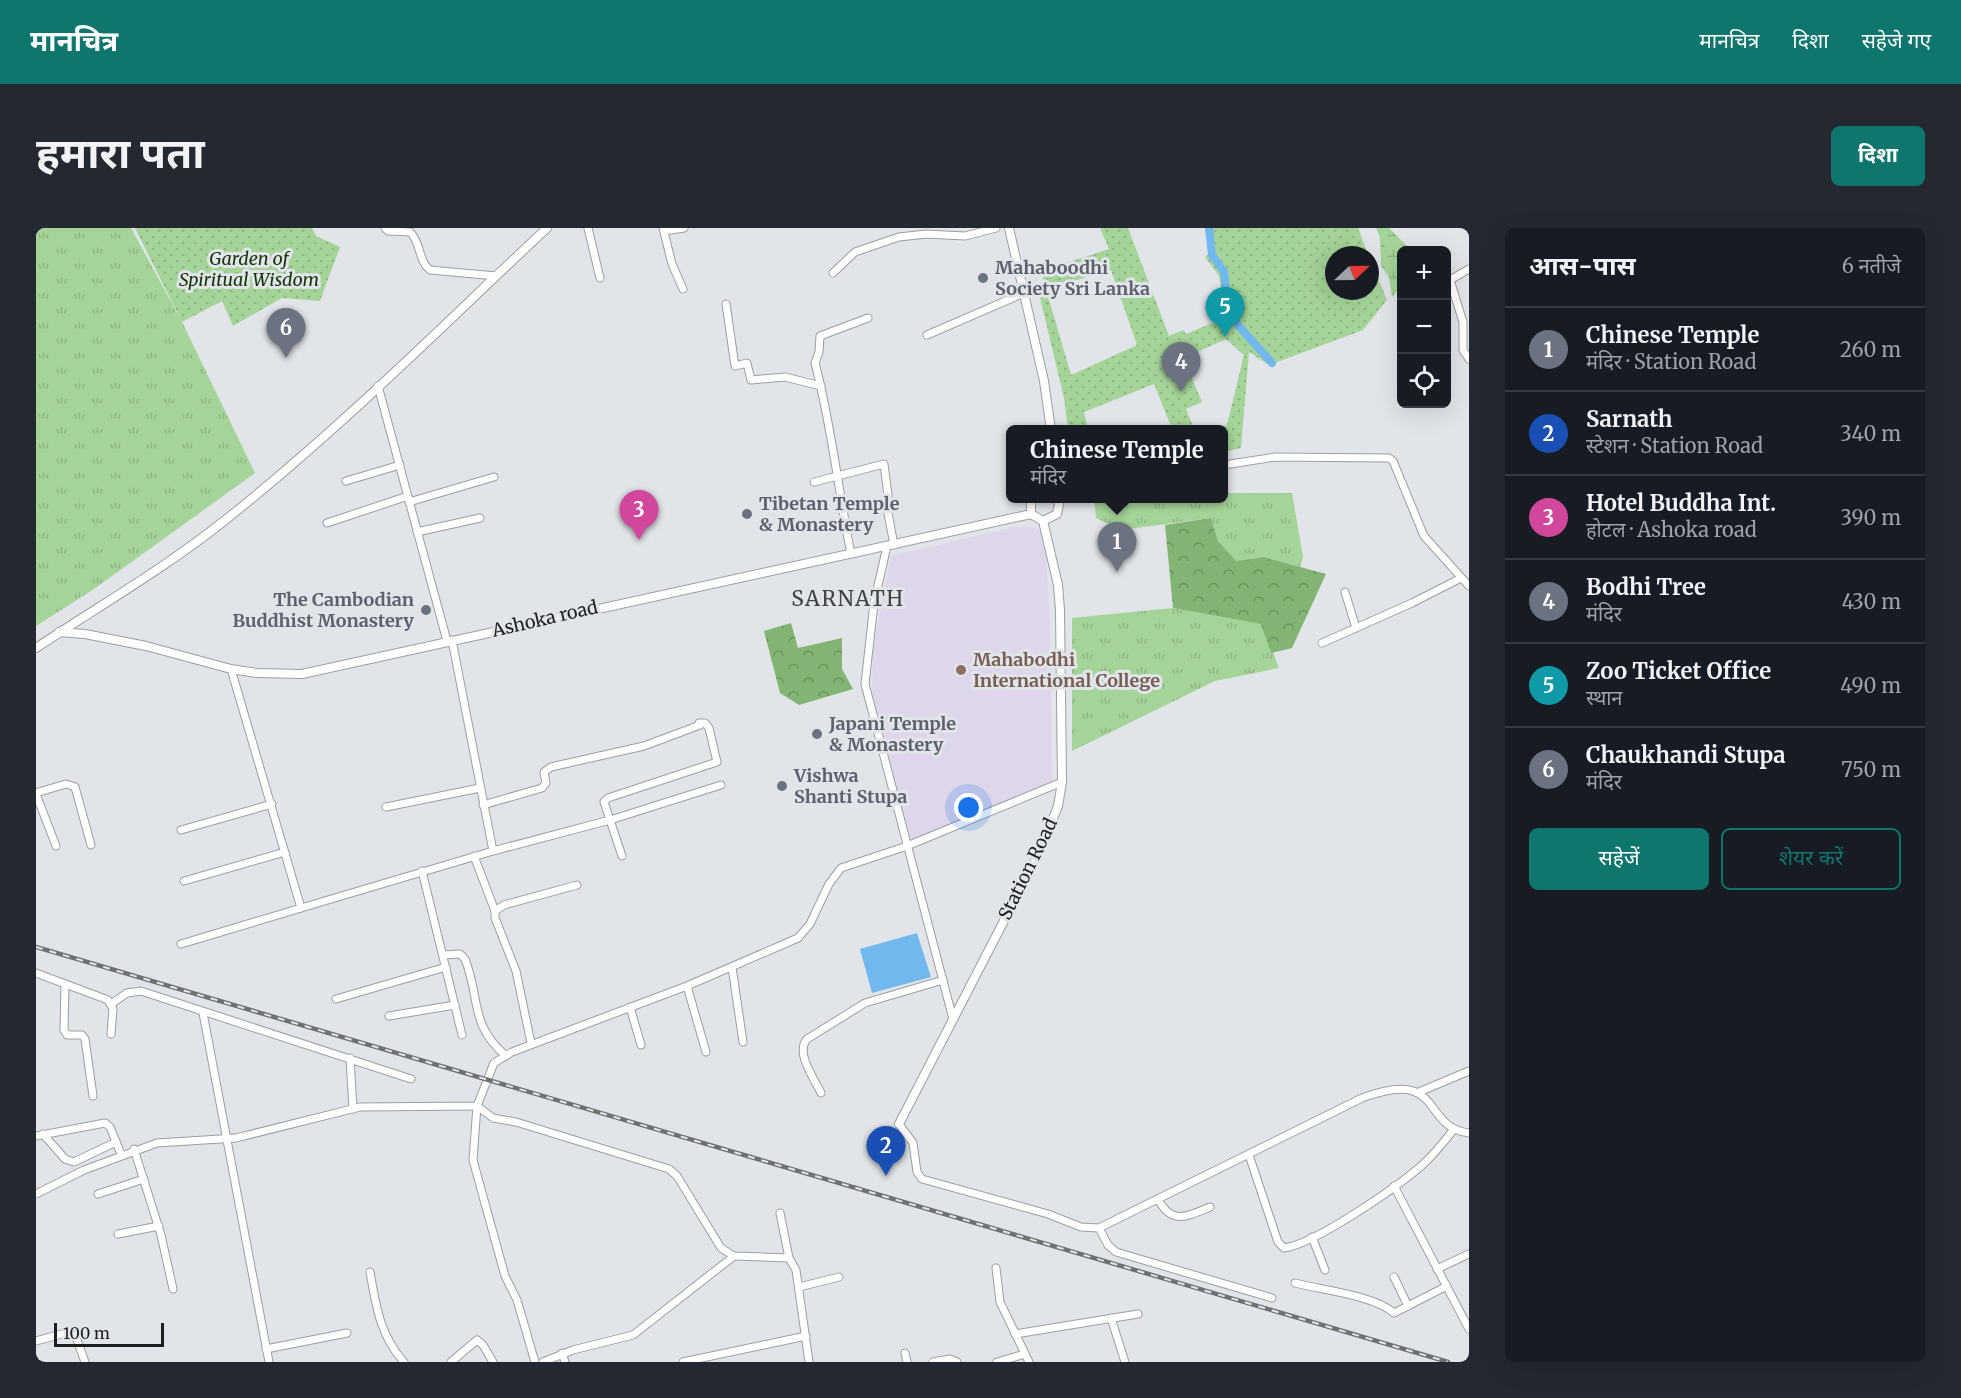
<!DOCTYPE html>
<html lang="hi">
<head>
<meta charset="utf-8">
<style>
	body { margin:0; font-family:Merriweather,"Noto Sans Devanagari",serif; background:#242831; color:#f1f3f6 }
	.controls { position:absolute; right:18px; top:18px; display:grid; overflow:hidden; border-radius:9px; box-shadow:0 6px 24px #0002 }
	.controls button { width:54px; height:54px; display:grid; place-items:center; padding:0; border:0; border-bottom:2px solid #363941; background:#171b24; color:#f1f3f6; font:30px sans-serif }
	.compass { position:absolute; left:1289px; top:18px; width:54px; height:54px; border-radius:50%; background:#171b24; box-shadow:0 6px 24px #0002; rotate:68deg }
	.scale { position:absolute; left:18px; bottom:15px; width:110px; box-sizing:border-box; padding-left:6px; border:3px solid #1e1f20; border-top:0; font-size:16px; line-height:21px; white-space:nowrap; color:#1e1f20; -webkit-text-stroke:4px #e1e4e8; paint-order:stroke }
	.you { position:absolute; left:933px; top:580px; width:21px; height:21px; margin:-15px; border:4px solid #fff; border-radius:50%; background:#1a73e8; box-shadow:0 0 0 9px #1a73e833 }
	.badge { display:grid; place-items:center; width:39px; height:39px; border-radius:50%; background:#0f766e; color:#fff; font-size:20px; font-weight:700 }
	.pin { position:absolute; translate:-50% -50px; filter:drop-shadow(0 2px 3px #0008) }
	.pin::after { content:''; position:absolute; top:32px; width:21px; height:18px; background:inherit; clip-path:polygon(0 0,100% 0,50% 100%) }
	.popup { position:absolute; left:970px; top:197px; width:222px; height:78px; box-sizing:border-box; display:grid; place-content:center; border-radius:9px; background:#171b24; filter:drop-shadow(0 2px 4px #0005); font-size:20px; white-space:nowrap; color:#9ea1a6 }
	.popup b { font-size:22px; color:#f1f3f6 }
	.popup::after { content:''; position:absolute; left:50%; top:100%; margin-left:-12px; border:12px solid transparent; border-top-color:#171b24 }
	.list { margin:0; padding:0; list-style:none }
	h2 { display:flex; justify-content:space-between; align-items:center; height:78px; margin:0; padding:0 24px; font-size:26px }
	h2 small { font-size:20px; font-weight:400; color:#9ea1a6 }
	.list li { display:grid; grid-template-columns:39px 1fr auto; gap:18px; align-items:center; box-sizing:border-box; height:84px; padding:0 24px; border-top:2px solid #363941 }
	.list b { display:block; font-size:22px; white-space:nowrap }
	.list p { margin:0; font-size:20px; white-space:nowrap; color:#9ea1a6 }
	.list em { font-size:20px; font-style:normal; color:#9ea1a6 }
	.actions { display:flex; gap:12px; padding:18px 24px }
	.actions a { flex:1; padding:14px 0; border:2px solid #0f766e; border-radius:9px; text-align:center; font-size:21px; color:#0f766e }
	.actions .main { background:#0f766e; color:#fff }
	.icon { flex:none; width:33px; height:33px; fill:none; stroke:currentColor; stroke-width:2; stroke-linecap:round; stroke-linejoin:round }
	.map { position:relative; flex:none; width:1433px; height:1134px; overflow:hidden; border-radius:9px }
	header { display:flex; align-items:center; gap:36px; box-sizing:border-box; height:84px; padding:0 30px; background:#0f766e; color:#fff }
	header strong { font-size:28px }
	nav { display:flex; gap:33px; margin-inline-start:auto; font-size:21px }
	.intro { display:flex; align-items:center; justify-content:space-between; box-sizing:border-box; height:144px; padding:0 36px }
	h1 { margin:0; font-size:42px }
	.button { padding:15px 27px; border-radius:9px; background:#0f766e; color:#fff; font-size:21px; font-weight:700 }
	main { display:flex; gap:36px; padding:0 36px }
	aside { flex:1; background:#171b24; border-radius:9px; box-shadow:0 6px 24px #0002 }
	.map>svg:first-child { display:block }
</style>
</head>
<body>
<header>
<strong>मानचित्र</strong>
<nav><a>मानचित्र</a><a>दिशा</a><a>सहेजे गए</a></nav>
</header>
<div class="intro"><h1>हमारा पता</h1><a class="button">दिशा</a></div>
<main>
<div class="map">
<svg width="1433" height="1134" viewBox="0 0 1433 1134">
	<defs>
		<pattern id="grass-tufts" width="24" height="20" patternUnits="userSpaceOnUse" patternTransform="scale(1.5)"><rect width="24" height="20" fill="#a5d498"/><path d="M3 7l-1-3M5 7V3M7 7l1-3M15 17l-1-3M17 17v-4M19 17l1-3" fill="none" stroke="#8eb683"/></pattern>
		<pattern id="forest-crowns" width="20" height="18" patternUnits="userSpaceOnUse" patternTransform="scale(1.5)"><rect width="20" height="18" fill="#82b574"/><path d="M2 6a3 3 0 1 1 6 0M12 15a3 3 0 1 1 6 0" fill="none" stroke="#6a935f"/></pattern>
		<pattern id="wetland-marsh" width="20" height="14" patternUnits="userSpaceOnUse" patternTransform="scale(1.5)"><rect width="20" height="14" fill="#a5d498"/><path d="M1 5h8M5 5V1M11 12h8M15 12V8" fill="none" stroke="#8eb683"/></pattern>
		<pattern id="park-dots" width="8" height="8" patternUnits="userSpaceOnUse" patternTransform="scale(1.5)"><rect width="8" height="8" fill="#a5d498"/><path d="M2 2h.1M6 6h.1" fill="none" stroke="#8eb683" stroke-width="1.8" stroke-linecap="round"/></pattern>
	</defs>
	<rect width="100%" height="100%" fill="#e1e4e8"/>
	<polygon fill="#ded6eb" points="978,299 996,299 1004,302 1009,309 1014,399 1016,555 878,611 872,610 836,464 837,419 855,328"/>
	<g fill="url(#grass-tufts)">
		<polygon points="0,0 95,0 146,94 219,245 58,361 0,398"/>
		<polygon points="1188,265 1256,265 1267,329 1264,339 1228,329 1200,333 1182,313 1175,290 1085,302 1060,290 1058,271 1188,270"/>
		<polygon points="1137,380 1226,396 1243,440 1179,453 1036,523 1036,390"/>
	</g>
	<g fill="url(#forest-crowns)">
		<polygon points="1175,290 1182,313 1200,333 1228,329 1290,346 1256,420 1235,425 1225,396 1137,380 1129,297"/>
		<polygon points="755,395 762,420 806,410 806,441 817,461 763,477 744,465 728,403"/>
	</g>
	<polygon fill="url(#wetland-marsh)" points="1340,0 1353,0 1372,19 1370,22 1366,22 1365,59 1356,69 1353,49 1345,38 1344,10"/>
	<g fill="url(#park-dots)" fill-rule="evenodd">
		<polygon points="99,0 276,0 280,8 304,19 284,73 246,70 197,98 186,73 146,94"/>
		<path d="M 1064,0 L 1092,0 L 1133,108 L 1147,102 L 1150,106 L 1193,88 L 1196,82 L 1187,71 L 1183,48 L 1169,29 L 1178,19 L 1174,0 L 1322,0 L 1332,27 L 1298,27 L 1298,63 L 1334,63 L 1334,31 L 1351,72 L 1327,102 L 1233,137 L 1213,124 L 1205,220 L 1188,224 L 1188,202 L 1180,201 L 1191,197 L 1208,127 L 1190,111 L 1159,125 L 1161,134 L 1151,139 L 1166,174 L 1150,181 L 1158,201 L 1136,201 L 1118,156 L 1048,184 L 1052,201 L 1032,201 L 1028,170 L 1002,61 L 1008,54 L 1005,43 L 1073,21 ZM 1075,42 L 1101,117 L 1035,147 L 1010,61 Z"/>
	</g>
	<polygon fill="#70b8ee" points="881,705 895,749 836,765 824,721"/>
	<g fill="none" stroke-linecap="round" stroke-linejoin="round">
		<polyline stroke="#70b8ee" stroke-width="8" points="1173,0 1176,27 1188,44 1191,70 1200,80 1200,95 1236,135"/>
		<defs>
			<g id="minor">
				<path d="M 349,0 L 352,3 L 374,4 C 385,14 382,33 394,42 L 460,48"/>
				<polyline points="552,0 564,50"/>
				<polyline points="627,0 636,36 647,61"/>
				<polyline points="628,3 648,0"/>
				<polyline points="1433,41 1414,52 1427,94 1427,122 1433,131"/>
				<polyline points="797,45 819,24 863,9 890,6 929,8 960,0"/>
				<polyline points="690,76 699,138 711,135 715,152 749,149 785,158"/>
				<polyline points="891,107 988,65"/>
				<polyline points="342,158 411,413"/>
				<polyline points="1188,237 1239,229 1353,230 1357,233 1388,308 1433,358"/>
				<polyline points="310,253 364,237"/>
				<polyline points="778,254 848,236 853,275 851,280 858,317"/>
				<polyline points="373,274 458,249"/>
				<polyline points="291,295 372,268"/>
				<polyline points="381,304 444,290"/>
				<polyline points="851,318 838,375 829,456 917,791"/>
				<path d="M 815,326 C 802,262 796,199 779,135 L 783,124 L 784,108 L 832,90"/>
				<polyline points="1309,364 1320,400"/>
				<polyline points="1286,415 1376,375 1425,350"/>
				<polyline points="195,441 265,680 457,623 416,412"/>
				<polyline points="0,565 30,556 39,559 55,617"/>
				<polyline points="0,566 20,618"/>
				<polyline points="447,577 506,560 510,555 508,544 515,539 608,518 664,497"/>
				<polyline points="350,579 444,560"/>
				<polyline points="145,602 236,576"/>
				<polyline points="457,623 574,592 568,574 572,570 681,534 673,500 669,495 663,495"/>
				<polyline points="438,628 459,683"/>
				<polyline points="586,628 574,592 685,557"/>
				<polyline points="386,643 426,807"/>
				<polyline points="148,653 249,624"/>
				<polyline points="145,716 265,680"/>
				<path d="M 407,727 L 424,726 L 429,731 C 445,772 433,796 470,828"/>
				<polyline points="696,739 707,814"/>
				<polyline points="0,745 72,772 77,781 75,806"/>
				<polyline points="29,756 28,802 31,807 46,807 49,811 57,868"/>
				<polyline points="651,758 670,824"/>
				<polyline points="300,771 410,739"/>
				<polyline points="75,776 91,765 105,763 375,851"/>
				<polyline points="594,779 605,817"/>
				<polyline points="167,785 233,1134"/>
				<polyline points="353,788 419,777"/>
				<polyline points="495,815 480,743 459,690 459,683 468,677 541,657"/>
				<polyline points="314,830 317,881"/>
				<polyline points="1383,864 1433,843"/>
				<path d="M 785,865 C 778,850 759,825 771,811 L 829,775 L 907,752"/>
				<path d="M 863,896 L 877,915 L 881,944 L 886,951 L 1012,986 L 1045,999 L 1063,1000 L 1326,870 C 1409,839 1384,899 1433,905"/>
				<polyline points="7,906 29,931 38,934 80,914"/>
				<polyline points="0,908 69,895 74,899 85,926"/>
				<polyline points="98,921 125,1007 137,1061"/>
				<path d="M 1213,927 L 1242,1014 L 1248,1020 C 1279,1016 1358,961 1384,939 C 1397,928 1407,915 1418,901"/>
				<polyline points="1358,958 1433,1101"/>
				<polyline points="0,966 48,942 121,915 200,910 324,879 441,878 458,835 476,824 651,758 762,710 774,696 793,656 805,640 871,618 1026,554"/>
				<polyline points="62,966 108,951"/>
				<path d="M 1122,971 C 1136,998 1152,988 1174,979"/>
				<polyline points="744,985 753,1030"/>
				<polyline points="1063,1000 1072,1017 1080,1024 1236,1070"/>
				<polyline points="82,1006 123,998"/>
				<polyline points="1276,1009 1289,1042"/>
				<polyline points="960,1040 964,1074 993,1134"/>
				<polyline points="1401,1041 1433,1026"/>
				<path d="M 334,1044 C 340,1078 344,1108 368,1134"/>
				<polyline points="1358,1049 1372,1078"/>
				<path d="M 1259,1055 C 1286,1062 1337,1067 1358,1085 L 1411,1058"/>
				<polyline points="763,1059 803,1049"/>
				<polyline points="1075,1090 1089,1134"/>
				<polyline points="979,1106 1102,1086"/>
				<polyline points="0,1113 33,1104 40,1109 49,1134"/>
				<polyline points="230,1121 311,1105"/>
				<polyline points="526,1125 529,1134"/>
				<polyline points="869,1125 871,1134"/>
				<polyline points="415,1134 441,1112 447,1117 457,1134"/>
				<polyline points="499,1134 481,1072 469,1048 437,932 441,878 457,890 480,894 633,941 641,948 685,1020 698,1028 753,1030 760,1042 773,1134"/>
				<polyline points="507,1134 537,1122 597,1107 698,1028"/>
				<polyline points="647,1134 770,1108"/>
				<polyline points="897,1134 914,1131 921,1134"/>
				<polyline points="961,1134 989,1126"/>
			</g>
			<g id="tertiary">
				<polyline points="973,0 1008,153 1015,202"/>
				<polyline points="995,270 995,286 1007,293 1021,286 1023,276 1021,270"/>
				<polyline points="23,404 49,406 110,418 195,441 221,445 266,446 995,286"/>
				<path d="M 0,420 C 63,378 129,340 188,293 C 302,203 405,99 511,0"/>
				<polyline points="863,896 1004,623 1022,578 1026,554 1024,382 1022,357 1007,293"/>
			</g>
		</defs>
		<use href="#minor" stroke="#9b9ea2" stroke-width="9"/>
		<use href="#tertiary" stroke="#9b9ea2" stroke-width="10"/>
		<use href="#minor" stroke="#fff" stroke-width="7"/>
		<use href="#tertiary" stroke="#fff" stroke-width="8"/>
		<defs>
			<polyline id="rail" points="0,719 1412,1134"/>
		</defs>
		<use href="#rail" stroke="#6e7072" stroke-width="4.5"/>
		<use href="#rail" stroke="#e1e4e8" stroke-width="2" stroke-dasharray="7" stroke-linecap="butt"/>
	</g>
	<g fill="#6b7280" stroke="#e1e4e8" stroke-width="2">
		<circle cx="947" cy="50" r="6"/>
		<circle cx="711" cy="286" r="6"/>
		<circle cx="390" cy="382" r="6"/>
		<circle cx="781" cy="506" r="6"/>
		<circle cx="746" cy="558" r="6"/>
	</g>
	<circle fill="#8d6e63" stroke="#e1e4e8" stroke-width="2" cx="925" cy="442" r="6"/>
	<g text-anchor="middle" stroke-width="6" stroke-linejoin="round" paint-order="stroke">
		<g font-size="18" font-style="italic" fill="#133406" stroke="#e1e4e8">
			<text x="213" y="37">Garden of<tspan x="213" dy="21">Spiritual Wisdom</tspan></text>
		</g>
		<g font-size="18" font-weight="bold" fill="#5b616d" stroke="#e1e4e8" text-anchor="start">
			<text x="959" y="46">Mahaboodhi<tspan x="959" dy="21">Society Sri Lanka</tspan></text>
			<text x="723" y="282">Tibetan Temple<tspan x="723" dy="21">&amp; Monastery</tspan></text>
			<text x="378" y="378" text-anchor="end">The Cambodian<tspan x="378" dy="21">Buddhist Monastery</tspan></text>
			<text x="793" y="502">Japani Temple<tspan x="793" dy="21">&amp; Monastery</tspan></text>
			<text x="758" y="554">Vishwa<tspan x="758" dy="21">Shanti Stupa</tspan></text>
		</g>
		<g font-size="18" fill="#1e1f20" stroke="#e1e4e8">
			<text transform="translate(509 391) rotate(-13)" y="6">Ashoka road</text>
			<text transform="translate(992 641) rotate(-64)" y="6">Station Road</text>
		</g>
		<g font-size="18" font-weight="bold" fill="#785e54" stroke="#e1e4e8" text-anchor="start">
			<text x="937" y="438">Mahabodhi<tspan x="937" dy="21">International College</tspan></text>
		</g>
		<g font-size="21" letter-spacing="1.5" fill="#404245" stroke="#e1e4e8">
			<text x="812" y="378">SARNATH</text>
		</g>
	</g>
</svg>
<div class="controls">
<button>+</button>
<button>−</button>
<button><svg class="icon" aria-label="locate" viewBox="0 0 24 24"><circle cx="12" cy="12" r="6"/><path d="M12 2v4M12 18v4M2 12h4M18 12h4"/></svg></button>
</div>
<svg class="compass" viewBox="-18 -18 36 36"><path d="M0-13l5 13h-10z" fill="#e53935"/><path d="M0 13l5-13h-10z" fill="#9ea1a6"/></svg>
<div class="scale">100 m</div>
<div class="you"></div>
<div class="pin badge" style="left:1081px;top:344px;background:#6b7280">1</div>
<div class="popup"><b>Chinese Temple</b>मंदिर</div>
<div class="pin badge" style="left:850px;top:948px;background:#1a4fb4">2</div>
<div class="pin badge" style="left:603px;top:312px;background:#d1479c">3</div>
<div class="pin badge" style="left:1145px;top:164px;background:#6b7280">4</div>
<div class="pin badge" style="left:1189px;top:109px;background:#0f9aa8">5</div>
<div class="pin badge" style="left:250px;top:130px;background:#6b7280">6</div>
</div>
<aside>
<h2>आस-पास<small>6 नतीजे</small></h2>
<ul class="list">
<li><span class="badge" style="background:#6b7280">1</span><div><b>Chinese Temple</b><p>मंदिर · Station Road</p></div><em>260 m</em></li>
<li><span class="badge" style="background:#1a4fb4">2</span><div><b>Sarnath</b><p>स्टेशन · Station Road</p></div><em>340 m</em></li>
<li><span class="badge" style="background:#d1479c">3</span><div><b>Hotel Buddha Int.</b><p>होटल · Ashoka road</p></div><em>390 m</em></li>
<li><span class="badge" style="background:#6b7280">4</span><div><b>Bodhi Tree</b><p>मंदिर</p></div><em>430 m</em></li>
<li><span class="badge" style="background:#0f9aa8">5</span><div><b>Zoo Ticket Office</b><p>स्थान</p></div><em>490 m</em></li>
<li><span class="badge" style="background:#6b7280">6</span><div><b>Chaukhandi Stupa</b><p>मंदिर</p></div><em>750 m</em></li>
</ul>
<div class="actions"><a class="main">सहेजें</a><a>शेयर करें</a></div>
</aside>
</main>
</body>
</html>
